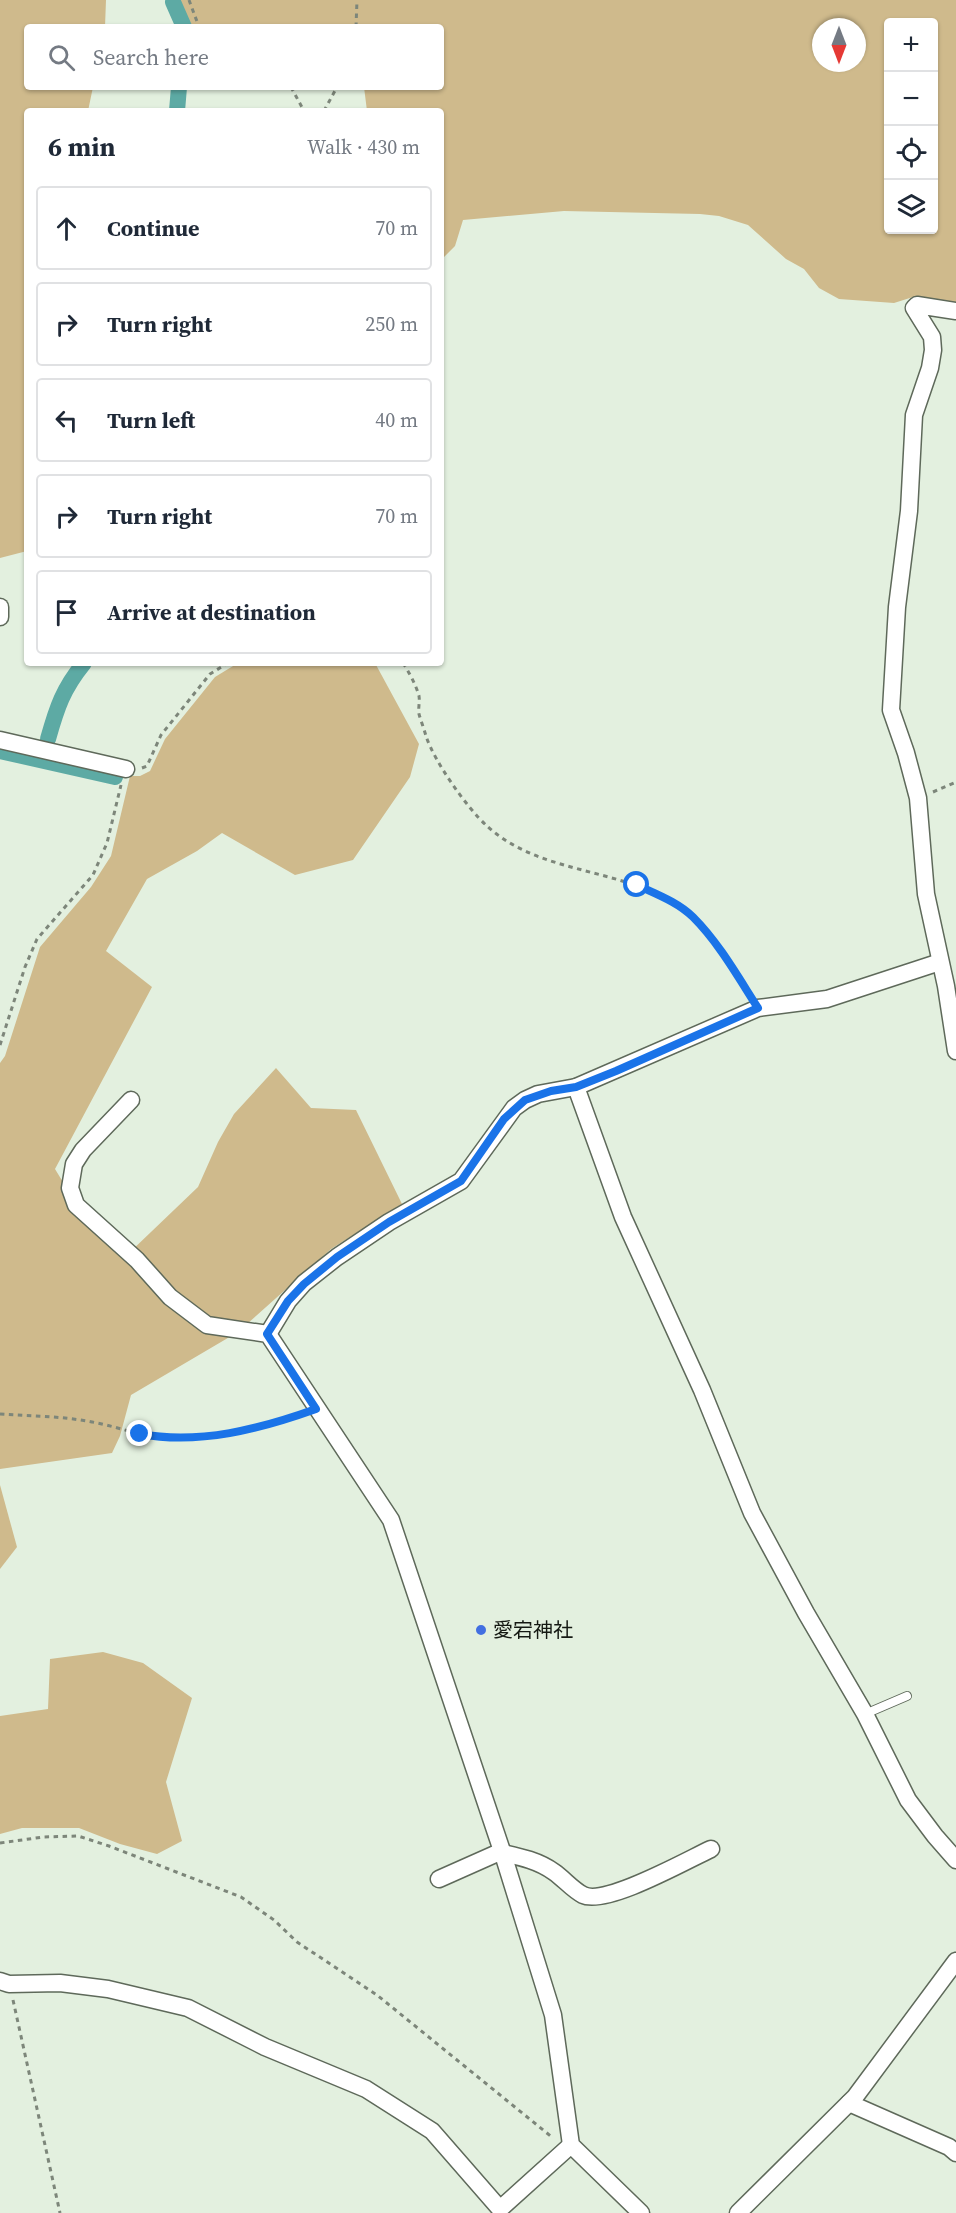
<!DOCTYPE html>
<html lang="en">
<head>
<meta charset="utf-8">
<style>
	body { margin:0; font-family:"Source Serif 4","Noto Sans JP",serif; background:#f6f6f7; color:#1f2937 }
	.controls { position:absolute; right:18px; top:18px; display:grid; overflow:hidden; border-radius:6px; box-shadow:0 2px 4px #0004 }
	.controls button { width:54px; height:54px; display:grid; place-items:center; padding:0; border:0; border-bottom:2px solid #e0e1e3; background:#fff; color:#1f2937; font:30px sans-serif }
	.compass { position:absolute; left:812px; top:18px; width:54px; height:54px; border-radius:50%; background:#fff; box-shadow:0 2px 4px #0004; rotate:180deg }
	.stop { position:absolute; width:18px; height:18px; margin:-14px; border:4px solid #1a73e8; border-radius:50%; background:#fff }
	.stop.end { background:#1a73e8; border-color:#fff; box-shadow:0 2px 6px #0008 }
	.list { margin:0; padding:0; list-style:none }
	h2 { display:flex; justify-content:space-between; align-items:center; height:78px; margin:0; padding:0 24px; font-size:26px }
	h2 small { font-size:20px; font-weight:400; color:#747a83 }
	.list li { display:grid; grid-template-columns:39px 1fr auto; gap:18px; align-items:center; box-sizing:border-box; height:84px; margin:0 12px 12px; padding:0 12px; border:2px solid #e0e1e3; border-radius:6px }
	.list b { display:block; font-size:22px; white-space:nowrap }
	.list em { font-size:20px; font-style:normal; color:#747a83 }
	.icon { flex:none; width:33px; height:33px; fill:none; stroke:currentColor; stroke-width:2; stroke-linecap:round; stroke-linejoin:round }
	.map { position:relative; flex:none; width:956px; height:2213px; overflow:hidden }
	.search { position:absolute; background:#fff; box-shadow:0 2px 4px #0004; left:24px; top:24px; width:420px; height:66px; display:flex; align-items:center; gap:15px; box-sizing:border-box; padding:0 21px; border-radius:6px; color:#747a83; font-size:22px }
	.panel { position:absolute; background:#fff; box-shadow:0 2px 4px #0004; left:24px; top:108px; width:420px; height:558px; border-radius:6px }
	.map>svg:first-child { display:block }
</style>
</head>
<body>
<div class="map">
<svg width="956" height="2213" viewBox="0 0 956 2213">
	<rect width="100%" height="100%" fill="#e3f0df"/>
	<g fill="#cfba8c" fill-rule="evenodd">
		<polygon points="0,0 106,0 105,27 27,27 27,87 93,87 88,111 27,111 27,551 0,558"/>
		<path d="M 179,0 L 956,0 L 956,304 L 913,297 L 894,303 L 839,299 L 819,288 L 804,269 L 786,259 L 748,225 L 719,216 L 700,214 L 564,211 L 463,220 L 455,246 L 441,260 L 441,111 L 367,111 L 364,87 L 441,87 L 441,27 L 188,27 ZM 888,22 L 934,22 L 934,230 L 888,230 ZM 821,27 L 857,27 L 857,63 L 821,63 Z"/>
		<polygon points="238,663 375,663 419,744 410,777 353,860 295,875 222,833 197,851 147,879 106,951 152,987 55,1169 69,1192 128,1254 198,1187 218,1142 234,1114 276,1068 311,1108 356,1110 402,1204 331,1249 238,1332 131,1395 120,1436 112,1453 0,1469 0,1063 5,1056 40,947 91,887 111,856 130,776 140,776 150,771 165,739 215,677"/>
		<polygon points="0,1485 17,1547 0,1569"/>
		<polygon points="103,1652 143,1663 192,1698 166,1782 182,1841 157,1854 120,1844 79,1828 22,1828 0,1834 0,1716 48,1709 50,1659"/>
	</g>
	<g fill="none" stroke-linecap="round" stroke-linejoin="round">
		<g stroke="#5daaa4" stroke-width="16">
			<polyline points="173,2 184,27"/>
			<polyline points="177,111 179,87"/>
			<path d="M 48,739 C 57,707 63,689 84,663"/>
			<polyline points="0,751 115,777"/>
		</g>
		<defs>
			<polyline id="service" points="865,1714 907,1696"/>
			<g id="minor">
				<polyline points="956,311 917,305 914,308 932,337 933,350 930,368 914,415 909,511 897,607 891,710 906,753 918,798 926,894 946,986 956,1051"/>
				<polyline points="0,607 0,617"/>
				<polyline points="0,740 126,769"/>
				<polyline points="576,1087 623,1217 702,1390 752,1513 806,1613 865,1714 908,1800 935,1836 956,1860"/>
				<polyline points="131,1100 83,1150 74,1164 70,1188 76,1205 137,1260 170,1297 207,1325 268,1334 391,1520 502,1851 553,2015 571,2145 641,2213"/>
				<polyline points="268,1334 288,1301 304,1283 337,1257 389,1222 461,1181 514,1108 525,1100 538,1094 576,1087 758,1008 827,999 940,962"/>
				<path d="M 503,1853 C 521,1857 539,1861 554,1872 C 564,1879 573,1890 583,1895 C 606,1906 687,1860 711,1849"/>
				<polyline points="439,1879 502,1851"/>
				<polyline points="0,1981 9,1984 60,1983 108,1989 188,2008 265,2047 366,2089 432,2131 500,2209 571,2145"/>
				<polyline points="849,2103 949,2147 956,2153"/>
				<polyline points="738,2213 855,2097 956,1961"/>
			</g>
		</defs>
		<use href="#service" stroke="#5e695a" stroke-width="10"/>
		<use href="#minor" stroke="#5e695a" stroke-width="19"/>
		<g stroke="#7d867a" stroke-width="3" stroke-dasharray="4.5 4.5" stroke-linecap="butt">
			<polyline points="189,0 199,27"/>
			<polyline points="356,27 357,0"/>
			<polyline points="291,87 304,111"/>
			<polyline points="324,111 337,87"/>
			<path d="M 403,663 C 409,672 416,685 419,696 C 420,702 418,708 419,714 C 421,721 424,729 426,736 C 434,761 467,808 487,826 C 539,874 617,867 675,904 C 708,924 729,963 750,995"/>
			<polyline points="142,768 147,766 161,735 210,674 228,663"/>
			<polyline points="933,792 956,782"/>
			<polyline points="0,1045 25,967 37,939 93,875 107,843 121,785"/>
			<path d="M 0,1414 C 30,1416 62,1416 92,1422 C 116,1426 139,1436 164,1438 C 212,1440 259,1429 304,1413"/>
			<polyline points="0,1843 43,1837 78,1836 109,1846 241,1897 274,1920 297,1942 377,1995 553,2138"/>
			<polyline points="13,2000 60,2213"/>
		</g>
		<use href="#service" stroke="#fff" stroke-width="8"/>
		<use href="#minor" stroke="#fff" stroke-width="16"/>
	</g>
	<g fill="none" stroke-linecap="round" stroke-linejoin="round">
		<path stroke="#1a73e8" stroke-width="8" d="M 140,1434 C 200,1445 260,1429 316,1409 L 267,1334 L 288,1301 L 304,1284 L 337,1257 L 389,1222 L 461,1181 L 504,1119 L 525,1100 L 551,1091 L 576,1087 L 616,1071 L 758,1008 C 738,977 719,943 693,917 C 678,902 656,894 637,885"/>
	</g>
	<circle fill="#426fe1" stroke="#e3f0df" stroke-width="2" cx="481" cy="1630" r="6"/>
	<g text-anchor="middle" stroke-width="6" stroke-linejoin="round" paint-order="stroke">
		<g font-size="20" fill="#151913" stroke="#e3f0df" text-anchor="start">
			<text x="493" y="1637">愛宕神社</text>
		</g>
	</g>
</svg>
<div class="controls">
<button>+</button>
<button>−</button>
<button><svg class="icon" aria-label="locate" viewBox="0 0 24 24"><circle cx="12" cy="12" r="6"/><path d="M12 2v4M12 18v4M2 12h4M18 12h4"/></svg></button>
<button><svg class="icon" aria-label="layers" viewBox="0 0 24 24"><path d="M12 4l9 5-9 5-9-5zM3 14l9 5 9-5"/></svg></button>
</div>
<svg class="compass" viewBox="-18 -18 36 36"><path d="M0-13l5 13h-10z" fill="#e53935"/><path d="M0 13l5-13h-10z" fill="#747a83"/></svg>
<div class="stop" style="left:637px;top:885px"></div>
<div class="stop end" style="left:140px;top:1434px"></div>
<div class="search"><svg class="icon" aria-label="search" viewBox="0 0 24 24"><circle cx="10" cy="10" r="6"/><path d="M15 15l6 6"/></svg>Search here</div>
<section class="panel">
<h2>6 min<small>Walk · 430 m</small></h2>
<ul class="list">
<li><svg class="icon" aria-label="ahead" viewBox="0 0 24 24"><path d="M12 20V5M6 11l6-6 6 6"/></svg><div><b>Continue</b></div><em>70 m</em></li>
<li><svg class="icon" aria-label="right" viewBox="0 0 24 24"><path d="M7 20v-9h11M14 6l5 5-5 5"/></svg><div><b>Turn right</b></div><em>250 m</em></li>
<li><svg class="icon" aria-label="left" viewBox="0 0 24 24"><path d="M17 20v-9H6M10 6l-5 5 5 5"/></svg><div><b>Turn left</b></div><em>40 m</em></li>
<li><svg class="icon" aria-label="right" viewBox="0 0 24 24"><path d="M7 20v-9h11M14 6l5 5-5 5"/></svg><div><b>Turn right</b></div><em>70 m</em></li>
<li><svg class="icon" aria-label="arrive" viewBox="0 0 24 24"><path d="M6 21V4h12l-3 4 3 4H6"/></svg><div><b>Arrive at destination</b></div></li>
</ul>
</section>
</div>
</body>
</html>
